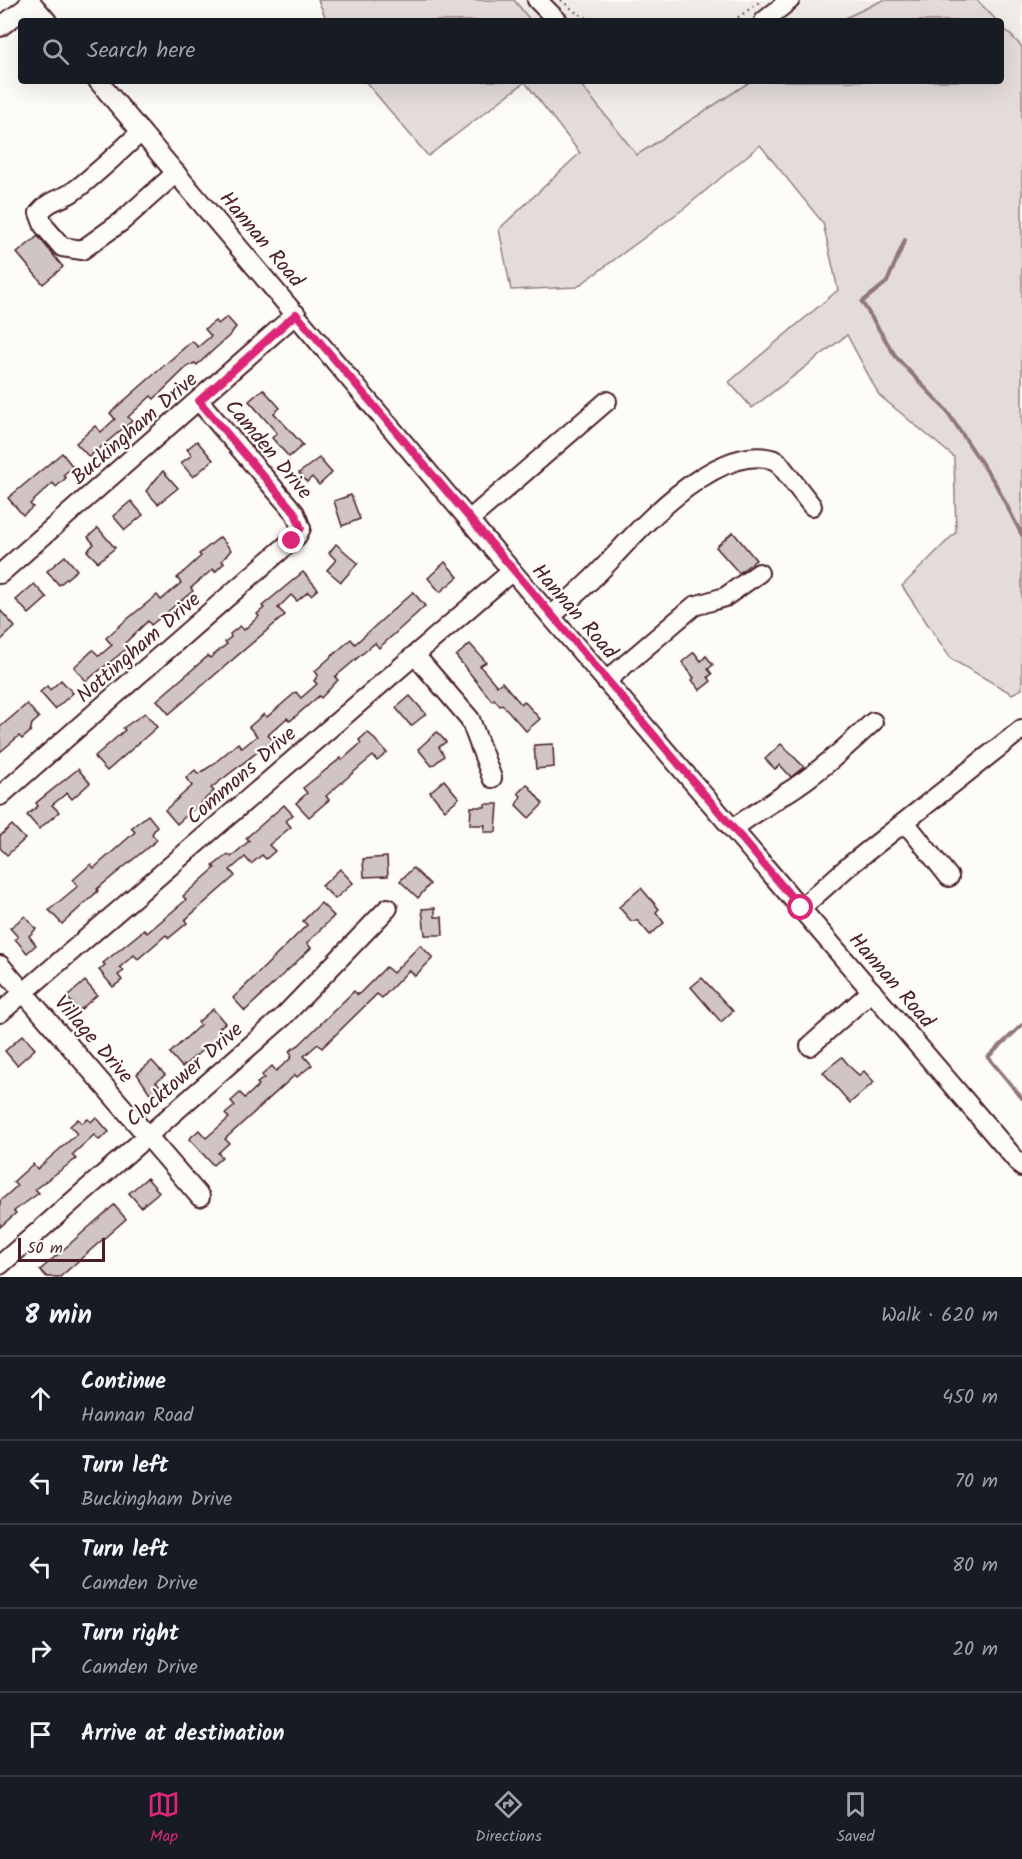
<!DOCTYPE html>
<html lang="en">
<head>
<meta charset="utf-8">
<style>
	body { margin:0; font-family:Kalam,sans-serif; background:#20242c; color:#f1f3f6 }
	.scale { position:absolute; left:18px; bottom:15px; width:87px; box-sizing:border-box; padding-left:6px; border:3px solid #4a1f2b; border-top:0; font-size:16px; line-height:21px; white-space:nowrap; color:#4a1f2b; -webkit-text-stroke:4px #fdfcf7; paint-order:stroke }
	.stop { position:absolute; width:18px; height:18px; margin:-14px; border:4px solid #db2777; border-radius:50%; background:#fff }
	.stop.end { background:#db2777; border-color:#fff; box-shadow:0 2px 6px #0008 }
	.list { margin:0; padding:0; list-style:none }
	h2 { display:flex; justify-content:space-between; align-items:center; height:78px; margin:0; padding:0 24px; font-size:26px }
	h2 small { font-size:20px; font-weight:400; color:#9ea1a6 }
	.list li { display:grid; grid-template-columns:39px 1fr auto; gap:18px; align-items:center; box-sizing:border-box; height:84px; padding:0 24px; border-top:2px solid #363941 }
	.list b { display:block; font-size:22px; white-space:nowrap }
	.list p { margin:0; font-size:20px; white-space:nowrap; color:#9ea1a6 }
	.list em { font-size:20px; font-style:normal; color:#9ea1a6 }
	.icon { flex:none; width:33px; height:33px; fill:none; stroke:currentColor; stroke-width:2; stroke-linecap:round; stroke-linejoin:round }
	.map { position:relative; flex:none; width:1022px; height:1277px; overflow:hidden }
	.search { position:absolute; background:#171b24; box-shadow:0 6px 24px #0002; left:18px; right:18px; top:18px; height:66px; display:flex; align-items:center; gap:15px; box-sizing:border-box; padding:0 21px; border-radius:6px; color:#9ea1a6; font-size:22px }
	.sheet { height:498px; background:#171b24 }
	nav { display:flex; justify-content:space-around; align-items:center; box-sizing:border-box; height:84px; border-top:2px solid #363941; background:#171b24; font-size:16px; color:#9ea1a6 }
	nav a { display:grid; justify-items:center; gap:3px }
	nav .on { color:#db2777 }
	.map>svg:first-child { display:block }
</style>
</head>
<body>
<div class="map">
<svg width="1022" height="1277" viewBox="0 0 1022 1277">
	<rect width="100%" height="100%" fill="#fdfcf7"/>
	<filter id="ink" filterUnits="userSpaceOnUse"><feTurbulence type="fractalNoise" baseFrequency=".0167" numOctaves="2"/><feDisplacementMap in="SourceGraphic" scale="12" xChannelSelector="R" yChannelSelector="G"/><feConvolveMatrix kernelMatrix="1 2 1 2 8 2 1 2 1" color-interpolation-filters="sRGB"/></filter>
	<g filter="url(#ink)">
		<polygon fill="#f0ece8" points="493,0 1022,0 1022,410 765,82 641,182 559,81 1001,81 1001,21 511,21"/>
		<g fill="#e3dcda" stroke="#967e82" stroke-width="1.5">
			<polygon points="318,0 514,0 531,21 327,21"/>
			<polygon points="883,0 977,0 997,21 839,21"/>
			<polygon points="1001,25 1022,47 1022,689 1012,694 951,659 902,586 956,532 954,457 879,395 847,335 752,408 729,382 838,290 823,223 760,145 686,207 577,287 511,290 499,229 580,153 525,82 428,156 365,81 578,81 637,155 751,81 1001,81"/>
		</g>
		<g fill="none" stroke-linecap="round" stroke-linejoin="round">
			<g stroke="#91777b" stroke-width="4">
				<polyline points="905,240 887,282 862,302 896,357 946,410 995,483 1022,535"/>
				<polyline points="1022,1025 988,1057 1022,1098"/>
			</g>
		</g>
		<g fill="#d0c5c4" stroke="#4a1f2b" stroke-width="1.5">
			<polygon points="38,236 63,267 43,284 17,253"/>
			<polygon points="227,317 236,327 229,336 197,365 195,363 188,366 154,399 151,396 128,417 132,421 89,457 76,443 95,426 101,432 115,419 110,413 192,341 198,347 211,336 205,329 215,321 218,324"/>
			<polygon points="263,389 280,408 274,413 303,445 289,457 272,438 277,433 249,401"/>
			<polygon points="197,441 213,460 193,477 181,463 192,455 187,449"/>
			<polygon points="62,453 73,467 63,475 66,478 56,487 53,483 30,504 33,507 23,515 8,498"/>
			<polygon points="319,458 332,473 319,485 312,477 307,482 299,473"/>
			<polygon points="163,471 178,488 158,504 146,491"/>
			<polygon points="351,495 360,519 342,526 334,501"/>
			<polygon points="131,501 143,515 125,530 113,516"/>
			<polygon points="98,528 115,548 98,562 87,551 94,544 88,537"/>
			<polygon points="733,532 756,560 739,573 716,547"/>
			<polygon points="220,537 231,550 222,561 224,563 215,572 213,569 191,588 193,591 151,625 148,621 125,643 129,647 86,681 74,667 93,650 99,656 112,645 106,638 125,621 157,595 161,600 181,583 177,578 201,556 199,554"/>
			<polygon points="336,544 358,563 341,582 327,570 336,560 329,553"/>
			<polygon points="65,556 77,570 59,585 47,571"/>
			<polygon points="445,562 458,577 440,592 428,578"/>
			<polygon points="303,572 318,589 311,595 308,592 297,601 291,595 278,608 285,615 169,714 157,700 208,656 210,658 227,644 225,642 231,637 230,634 240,626 244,630 259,616 257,614 264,608 262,606"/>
			<polygon points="34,584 47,598 29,614 16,600"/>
			<polygon points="413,592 425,606 379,648 375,643 335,677 338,680 321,698 319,696 290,721 287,718 268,735 273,740 211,788 214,791 177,824 165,810 192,786 186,778 195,770 198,774 211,766 238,743 242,748 257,736 249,727 264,714 267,717 296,692 301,698 317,684 314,681 318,675 315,671 351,639 355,644"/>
			<polygon points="0,610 15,627 0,641"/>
			<polygon points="470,644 486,662 480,666 497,686 502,682 521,704 524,701 540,719 526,731 502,704 500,706 494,699 492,701 456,656"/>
			<polygon points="694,652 701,661 706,656 713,665 708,669 712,674 708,677 711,681 700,690 692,680 694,678 682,662"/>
			<polygon points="61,680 73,693 55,709 40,692 47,686 50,690"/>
			<polygon points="410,696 426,714 411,726 396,708"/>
			<polygon points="27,704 39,718 32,724 30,732 22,739 19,736 0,752 0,727"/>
			<polygon points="145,713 157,727 107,771 94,757 125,730 123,728"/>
			<polygon points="368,732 387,753 377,761 373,756 362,765 326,796 329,800 309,817 296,803 307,793 303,788 341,758 342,760 361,743 359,740"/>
			<polygon points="437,732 446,742 439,747 444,756 432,766 418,749"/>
			<polygon points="553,744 554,767 536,769 534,745"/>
			<polygon points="781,744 804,767 791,777 780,765 775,769 765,759"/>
			<polygon points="78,769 90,783 72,799 67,793 52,805 59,812 39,829 27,815 38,806 36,803"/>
			<polygon points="444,780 459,798 445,810 430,792"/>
			<polygon points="527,784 543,804 529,818 516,805 521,796 518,793"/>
			<polygon points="485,804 498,804 496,832 484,832 485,825 470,825 471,807 485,807"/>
			<polygon points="284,805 293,815 286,821 291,827 269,845 275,851 266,859 262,855 251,864 245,857 230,870 235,876 185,920 187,923 169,938 166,935 138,959 134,955 120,967 124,971 118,975 122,980 113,987 99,970 105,965 103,963 144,930 147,933 186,900 183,896 215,868 213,866 228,854 231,857 249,841 246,838"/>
			<polygon points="148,815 157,826 152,834 157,840 97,889 98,891 62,924 49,910 78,886 73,880 91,864 94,868 135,832 131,828"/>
			<polygon points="12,825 25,839 7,855 0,848 0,836"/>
			<polygon points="387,857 388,876 364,877 363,859"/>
			<polygon points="413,868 430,884 418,898 400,881"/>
			<polygon points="340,869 353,883 335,899 322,886"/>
			<polygon points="641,888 659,909 656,912 664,923 650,935 638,921 631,921 619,907"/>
			<polygon points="321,903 334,916 307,943 311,948 245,1011 233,998 307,925 303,921"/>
			<polygon points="435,908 435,917 442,917 443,935 425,935 422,909"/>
			<polygon points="25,916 36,929 29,936 36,945 27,953 15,939 18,937 10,928"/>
			<polygon points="420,945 433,958 415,976 409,970 382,998 377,994 322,1048 318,1044 304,1056 312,1065 297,1077 295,1075 225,1139 229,1143 218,1153 222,1157 213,1165 189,1139 199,1130 206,1138 229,1118 225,1114 235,1106 231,1101 240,1093 245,1098 259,1085 257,1083 264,1078 262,1075 272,1066 276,1071 290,1059 292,1055 289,1051 299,1045 354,991 358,995 386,967 393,973"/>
			<polygon points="702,978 733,1011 721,1022 691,987"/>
			<polygon points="85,981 97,995 79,1011 67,997"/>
			<polygon points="213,1009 225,1023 217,1030 221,1035 182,1067 170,1053 200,1025 198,1022"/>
			<polygon points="23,1035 35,1049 17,1065 5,1051"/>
			<polygon points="842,1057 852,1069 859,1075 864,1071 874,1082 850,1103 823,1072"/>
			<polygon points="152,1061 165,1075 156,1082 161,1087 151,1095 137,1074"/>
			<polygon points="96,1117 109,1132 99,1140 94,1135 72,1155 76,1159 35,1189 39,1193 14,1211 16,1213 0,1227 0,1201 17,1186 13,1182 33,1164 37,1169 77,1134 70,1126 78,1119 82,1123 88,1119 91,1122"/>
			<polygon points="147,1178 159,1192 141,1207 129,1193"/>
			<polygon points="114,1205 126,1219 60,1277 47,1277 40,1270"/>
		</g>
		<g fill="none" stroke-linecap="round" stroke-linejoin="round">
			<defs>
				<g id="minor">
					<polyline points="29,0 47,21"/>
					<polyline points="537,0 558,21"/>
					<polyline points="764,21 790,0"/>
					<polyline points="0,27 32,3"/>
					<polyline points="98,81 512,571 1022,1167"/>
					<path d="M 141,132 C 119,152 98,173 74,191 C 60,201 51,198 39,213 L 44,226 L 62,247 L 82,250 L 121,222 L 176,173"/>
					<polyline points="469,520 607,401"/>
					<polyline points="0,574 296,314"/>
					<path d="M 551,616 C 572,598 595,578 614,556 C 646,521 723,439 777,461 L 812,506"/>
					<polyline points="415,655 470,719 492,778"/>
					<polyline points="606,681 694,606 725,597 759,573"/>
					<polyline points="0,796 297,536 301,528 295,513 199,401"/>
					<polyline points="905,822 949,877"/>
					<path d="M 733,829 C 749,816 766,807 783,795 C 816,775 845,748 873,722"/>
					<polyline points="801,908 850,865 1022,729"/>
					<polyline points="0,965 200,1197"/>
					<polyline points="0,1013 512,571"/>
					<polyline points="810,1046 872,991"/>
					<polyline points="0,1265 282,1018 388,908"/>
				</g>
			</defs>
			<use href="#minor" stroke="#4a1f2b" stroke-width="22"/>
			<g stroke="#4a1f2b" stroke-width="2" stroke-dasharray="1.5 4.5" stroke-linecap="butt">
				<polyline points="561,0 578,14 595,21"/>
				<polyline points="733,21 762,0"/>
			</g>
			<use href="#minor" stroke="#fdfcf7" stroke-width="18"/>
		</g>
	</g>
	<g fill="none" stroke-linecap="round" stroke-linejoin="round" filter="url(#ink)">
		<polyline stroke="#db2777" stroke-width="8" points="292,541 301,528 295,513 199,401 296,314 801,908"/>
	</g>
	<g text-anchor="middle" stroke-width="4.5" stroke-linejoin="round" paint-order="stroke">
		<g font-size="21" fill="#4a1f2b" stroke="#fdfcf7">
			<text transform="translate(262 239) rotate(50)" y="7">Hannan Road</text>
			<text transform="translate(134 428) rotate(-41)" y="7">Buckingham Drive</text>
			<text transform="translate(269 449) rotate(50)" y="7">Camden Drive</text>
			<text transform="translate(575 611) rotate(49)" y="7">Hannan Road</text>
			<text transform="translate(138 647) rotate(-41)" y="7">Nottingham Drive</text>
			<text transform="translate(241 775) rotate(-41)" y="7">Commons Drive</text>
			<text transform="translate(892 980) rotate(49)" y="7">Hannan Road</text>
			<text transform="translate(94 1039) rotate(49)" y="7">Village Drive</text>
			<text transform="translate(184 1074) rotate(-41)" y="7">Clocktower Drive</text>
		</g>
	</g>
</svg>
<div class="scale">50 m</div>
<div class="stop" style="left:801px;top:908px"></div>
<div class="stop end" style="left:292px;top:541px"></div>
<div class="search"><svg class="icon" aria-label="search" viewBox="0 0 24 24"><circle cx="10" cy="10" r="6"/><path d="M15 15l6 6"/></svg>Search here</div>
</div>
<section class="sheet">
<h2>8 min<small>Walk · 620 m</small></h2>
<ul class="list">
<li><svg class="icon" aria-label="ahead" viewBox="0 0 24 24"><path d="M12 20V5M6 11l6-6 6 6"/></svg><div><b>Continue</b><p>Hannan Road</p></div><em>450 m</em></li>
<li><svg class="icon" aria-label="left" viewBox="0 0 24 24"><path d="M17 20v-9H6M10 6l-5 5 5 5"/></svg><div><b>Turn left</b><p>Buckingham Drive</p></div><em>70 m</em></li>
<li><svg class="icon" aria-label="left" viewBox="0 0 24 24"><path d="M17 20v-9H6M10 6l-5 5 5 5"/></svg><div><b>Turn left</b><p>Camden Drive</p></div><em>80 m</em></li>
<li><svg class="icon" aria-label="right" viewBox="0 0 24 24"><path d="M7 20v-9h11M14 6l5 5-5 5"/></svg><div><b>Turn right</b><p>Camden Drive</p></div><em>20 m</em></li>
<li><svg class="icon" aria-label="arrive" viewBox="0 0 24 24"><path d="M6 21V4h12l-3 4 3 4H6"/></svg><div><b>Arrive at destination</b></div></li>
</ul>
</section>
<nav>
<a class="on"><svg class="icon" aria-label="map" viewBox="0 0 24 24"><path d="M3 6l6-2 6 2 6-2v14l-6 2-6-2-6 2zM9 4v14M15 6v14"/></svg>Map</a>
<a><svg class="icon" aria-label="directions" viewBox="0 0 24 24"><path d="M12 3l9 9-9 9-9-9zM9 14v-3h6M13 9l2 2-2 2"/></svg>Directions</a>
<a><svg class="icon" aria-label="saved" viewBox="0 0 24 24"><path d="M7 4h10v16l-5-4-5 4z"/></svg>Saved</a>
</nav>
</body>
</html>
